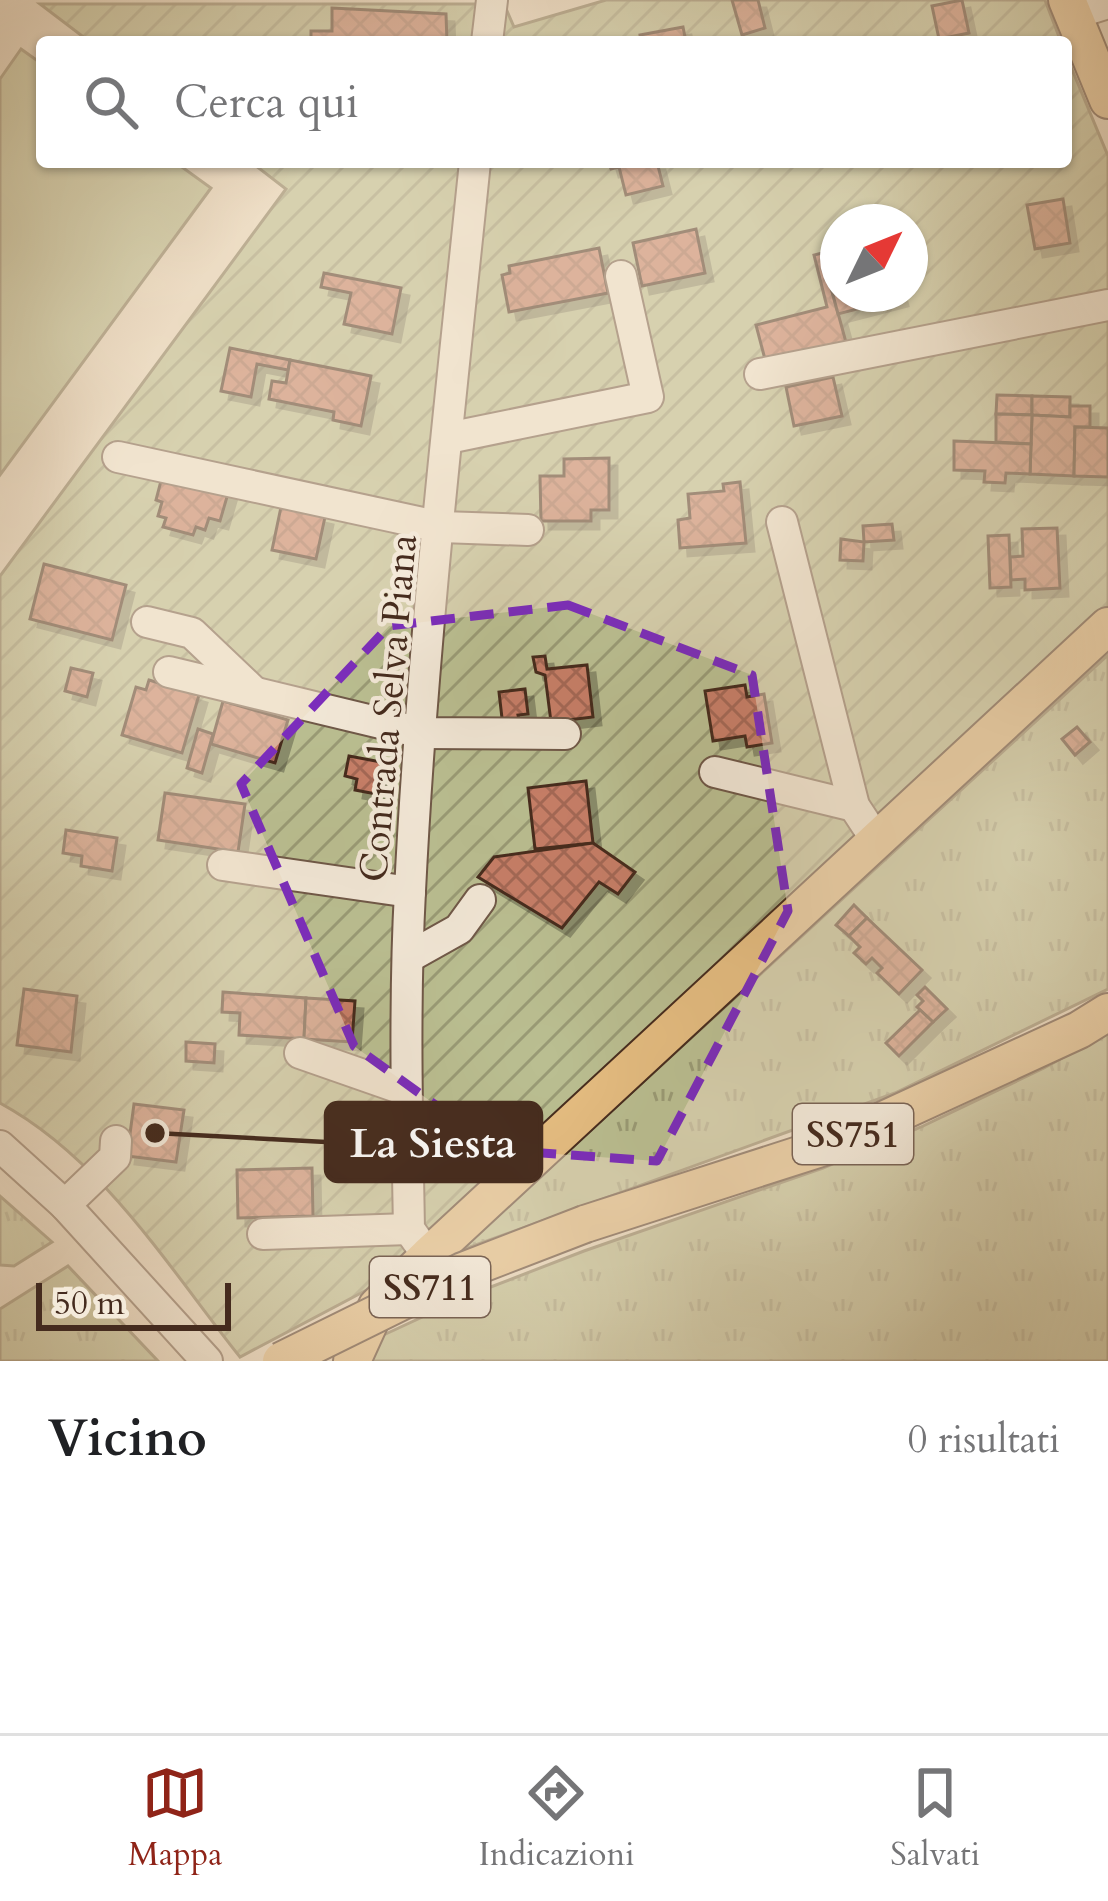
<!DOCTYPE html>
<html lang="it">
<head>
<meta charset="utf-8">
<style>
	body { margin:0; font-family:Cardo,serif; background:#f6f6f6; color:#202124 }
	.compass { position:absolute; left:820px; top:204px; width:108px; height:108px; border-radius:50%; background:#fff; box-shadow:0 3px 9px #0004; rotate:47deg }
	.scale { position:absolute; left:36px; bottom:30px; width:195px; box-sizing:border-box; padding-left:12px; border:6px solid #452b1e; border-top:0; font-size:33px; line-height:42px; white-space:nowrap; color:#452b1e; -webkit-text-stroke:9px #f4eada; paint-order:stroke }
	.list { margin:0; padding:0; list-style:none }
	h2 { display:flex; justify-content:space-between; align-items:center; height:156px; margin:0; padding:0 48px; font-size:51px }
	h2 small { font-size:39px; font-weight:400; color:#757577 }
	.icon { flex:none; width:66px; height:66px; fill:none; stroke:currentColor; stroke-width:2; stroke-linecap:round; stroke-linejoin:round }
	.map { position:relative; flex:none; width:1108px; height:1361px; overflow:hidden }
	.search { position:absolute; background:#fff; box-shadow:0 3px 9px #0004; left:36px; right:36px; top:36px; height:132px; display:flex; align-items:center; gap:30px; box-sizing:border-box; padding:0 42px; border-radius:12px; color:#757577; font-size:45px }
	.sheet { height:372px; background:#fff }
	nav { display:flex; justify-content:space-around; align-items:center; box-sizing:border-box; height:168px; border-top:3px solid #e0e0e0; background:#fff; font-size:33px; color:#757577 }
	nav a { display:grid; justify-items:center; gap:6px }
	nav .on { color:#8f2418 }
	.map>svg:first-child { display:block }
</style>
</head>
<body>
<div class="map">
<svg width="1108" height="1361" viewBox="0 0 1108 1361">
	<defs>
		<pattern id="grass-tufts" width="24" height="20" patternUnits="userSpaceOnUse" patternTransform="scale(3)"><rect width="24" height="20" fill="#bbc093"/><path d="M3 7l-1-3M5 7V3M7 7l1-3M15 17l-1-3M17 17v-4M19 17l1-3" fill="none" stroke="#9a9c77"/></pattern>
		<pattern id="garden-furrows" width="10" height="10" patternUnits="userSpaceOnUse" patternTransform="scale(3)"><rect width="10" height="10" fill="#bbc093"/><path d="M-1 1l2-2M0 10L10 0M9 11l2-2" fill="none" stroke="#9a9c77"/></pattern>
		<pattern id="building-cross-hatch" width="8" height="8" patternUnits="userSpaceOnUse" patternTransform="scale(3)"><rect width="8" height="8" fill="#c87f69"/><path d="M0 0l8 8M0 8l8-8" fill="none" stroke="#a46856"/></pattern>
		<filter id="shadow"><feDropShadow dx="8" dy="8" stdDeviation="0" flood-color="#0004"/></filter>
	</defs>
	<rect width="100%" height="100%" fill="#eedec6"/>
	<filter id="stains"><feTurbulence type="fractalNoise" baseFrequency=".00167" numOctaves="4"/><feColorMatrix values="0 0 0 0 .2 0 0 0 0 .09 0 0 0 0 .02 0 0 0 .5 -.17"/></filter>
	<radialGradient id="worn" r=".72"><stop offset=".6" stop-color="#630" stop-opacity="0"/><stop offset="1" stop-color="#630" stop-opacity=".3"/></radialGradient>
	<g fill="url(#grass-tufts)" stroke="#807658" stroke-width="3">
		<polygon points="1108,655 1108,989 895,1093 459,1251"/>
		<polygon points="1108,1033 1108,1361 367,1361 377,1338 470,1295 584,1251 823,1168 921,1127 1044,1068"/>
		<polygon points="0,1196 52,1242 14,1266 0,1265"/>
		<polygon points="68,1266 158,1361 0,1361 0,1309"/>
	</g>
	<polygon fill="#bbc093" stroke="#807658" stroke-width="3" points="21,49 42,64 42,162 175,162 211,188 0,475 0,79"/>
	<g fill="url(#garden-furrows)" stroke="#807658" stroke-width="3" fill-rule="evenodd">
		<polygon points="606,0 1045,0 1061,42 90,42 40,4 504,4 514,27"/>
		<path d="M 1066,55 L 1108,156 L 1108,606 L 378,1284 L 240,1357 C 169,1268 102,1158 0,1103 L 0,576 L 286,189 L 251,162 L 1066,162 ZM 838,222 L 910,222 L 910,294 L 838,294 Z"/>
	</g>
	<g fill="url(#building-cross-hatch)" stroke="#452b1e" stroke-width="3" filter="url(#shadow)">
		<polygon points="732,0 758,0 765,28 742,35"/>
		<polygon points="962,0 969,33 939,39 932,6"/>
		<polygon points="332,8 446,14 447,42 311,42 311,31 332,31"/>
		<polygon points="683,27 686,42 641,42 640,35"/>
		<polygon points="609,162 657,162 663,186 626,195 619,167 611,169"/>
		<polygon points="1063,199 1070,243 1035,249 1027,205"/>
		<polygon points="696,229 705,273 642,286 633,243"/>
		<polygon points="599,248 608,293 509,312 502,275 510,273 509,266"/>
		<polygon points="838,249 838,278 829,280 847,346 767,367 756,325 827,307 814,255"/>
		<polygon points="324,273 401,288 392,334 344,324 351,293 321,287"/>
		<polygon points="838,278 838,294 899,294 900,298 838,314 829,280"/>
		<polygon points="230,348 290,360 288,370 257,364 251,397 221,391"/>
		<polygon points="290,360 371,376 361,426 333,420 334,412 269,399 272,381 286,383"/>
		<polygon points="833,377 842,416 794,426 786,387"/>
		<polygon points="997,395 1032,396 1032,415 996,414"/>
		<polygon points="1032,396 1070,397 1070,417 1032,415"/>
		<polygon points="1070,406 1090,406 1090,427 1075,427 1074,476 1030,474 1032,415 1070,417"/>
		<polygon points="996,414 1032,415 1031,444 996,442"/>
		<polygon points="1075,427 1108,428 1108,477 1074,476"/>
		<polygon points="954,441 1031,444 1030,474 1006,473 1005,483 984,482 985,471 954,470"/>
		<polygon points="609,458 609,510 591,510 591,521 541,521 540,476 564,476 564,459"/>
		<polygon points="163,473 229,490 220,521 209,518 205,530 196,527 193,535 163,527 166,518 158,516 162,502 156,500"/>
		<polygon points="740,482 746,543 680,548 678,520 690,518 688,494 724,491 723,484"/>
		<polygon points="281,507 325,517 316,559 272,550"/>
		<polygon points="892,524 894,540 864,542 863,526"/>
		<polygon points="1057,528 1060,588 1025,590 1025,579 1011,580 1010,557 1023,556 1022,529"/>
		<polygon points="1009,535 1011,587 990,588 988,536"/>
		<polygon points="841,539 864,542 863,561 840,560"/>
		<polygon points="44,564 126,585 112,640 30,619"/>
		<polygon points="545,656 547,669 587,665 593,717 551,722 545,675 536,672 533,657"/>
		<polygon points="71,668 93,673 87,697 65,691"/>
		<polygon points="149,680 199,695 182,753 122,735 136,687 146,690"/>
		<polygon points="745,685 747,697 764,694 772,743 747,747 745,736 713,741 705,691"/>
		<polygon points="525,689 528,714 518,715 520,725 503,727 499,692"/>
		<polygon points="223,701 288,720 275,763 211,744"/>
		<polygon points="1077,727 1090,742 1075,755 1062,739"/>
		<polygon points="198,729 213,734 202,773 187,768"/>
		<polygon points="349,756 381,762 376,794 355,790 357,779 345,776"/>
		<polygon points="586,781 593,843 535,849 528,788"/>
		<polygon points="165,793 245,804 238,852 158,840"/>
		<polygon points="66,830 117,838 112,871 81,866 82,856 63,853"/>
		<polygon points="593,843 635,872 618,894 599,882 562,928 478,877 494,857"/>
		<polygon points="854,905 867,918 849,936 836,925"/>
		<polygon points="867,918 922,970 899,994 877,973 882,968 872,958 866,964 854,953 860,947 849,936"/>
		<polygon points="925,987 947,1009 933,1022 917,1007 923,1001 917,995"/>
		<polygon points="24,989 77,996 71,1052 17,1045"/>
		<polygon points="223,992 306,998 304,1039 239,1035 240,1013 222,1012"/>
		<polygon points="306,998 355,1001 352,1042 304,1039"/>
		<polygon points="920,1010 933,1022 899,1056 886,1043"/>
		<polygon points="186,1042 215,1044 214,1063 186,1061"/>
		<polygon points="134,1104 184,1110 176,1162 127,1156"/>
		<polygon points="312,1168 313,1216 238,1218 237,1170"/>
	</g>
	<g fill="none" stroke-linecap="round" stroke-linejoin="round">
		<defs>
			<g id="minor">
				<polyline points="1073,14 1108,3"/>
				<polyline points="487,42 492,0"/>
				<polyline points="760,374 1108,305"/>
				<polyline points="448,438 648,397 621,276"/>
				<polyline points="118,457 441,527 528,530"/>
				<polyline points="782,522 854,806 877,841"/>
				<polyline points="147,622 192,633 254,692"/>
				<polyline points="169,672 422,733 565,734"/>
				<polyline points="715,772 854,806"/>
				<polyline points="223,865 410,892"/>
				<polyline points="409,957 459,929 480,900"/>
				<polyline points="300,1053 406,1090"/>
				<polyline points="0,1146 65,1205 207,1361"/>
				<polyline points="65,1205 115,1157 116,1141"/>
				<polyline points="263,1234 409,1229"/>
				<path d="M 428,1256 L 409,1229 C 407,1117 404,1003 410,891 C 422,647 450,404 475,162"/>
			</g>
			<g id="major">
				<polyline points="1067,0 1108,100"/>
				<polyline points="585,1224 827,1146 1079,1030 1108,1012"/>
				<polyline points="352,1361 377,1306 428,1256 1108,626"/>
			</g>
		</defs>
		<use href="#minor" stroke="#6f5848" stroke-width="34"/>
		<use href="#major" stroke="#452b1e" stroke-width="40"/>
		<use href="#minor" stroke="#f4eada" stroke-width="30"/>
		<use href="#major" stroke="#e7bf83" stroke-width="36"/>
		<defs>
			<polyline id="major-bridge" points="281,1361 463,1271 585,1224"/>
		</defs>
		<use href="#major-bridge" stroke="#452b1e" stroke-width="40" stroke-linecap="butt"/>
		<use href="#major-bridge" stroke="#e7bf83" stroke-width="36"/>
	</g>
	<path d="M0 0H1108V1361H0ZM 568,605 L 752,675 L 788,911 L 657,1161 L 498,1150 L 354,1046 L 241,784 L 389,626 Z" fill="#eedec6" fill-opacity=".55" fill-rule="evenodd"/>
	<path fill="none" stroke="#7b2cbf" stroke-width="9" stroke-dasharray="24 15" stroke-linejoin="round" d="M 568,605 L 752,675 L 788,911 L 657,1161 L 498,1150 L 354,1046 L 241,784 L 389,626 Z"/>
	<g text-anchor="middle" stroke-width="9" stroke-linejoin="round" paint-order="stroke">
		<g fill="#f4eada" stroke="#7a6456" stroke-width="3">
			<rect x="793" y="1104" width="120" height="60" rx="9"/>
			<rect x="370" y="1257" width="120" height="60" rx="9"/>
		</g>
		<g font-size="36" font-weight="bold" fill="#452b1e">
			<text x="853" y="1147">SS751</text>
			<text x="430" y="1300">SS711</text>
		</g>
		<g font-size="39" fill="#452b1e" stroke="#f4eada">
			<text transform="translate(387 708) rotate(-85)" y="14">Contrada Selva Piana</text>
		</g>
	</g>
	<path fill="none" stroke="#452b1e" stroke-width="4.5" d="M155 1133L326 1142"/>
	<circle fill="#452b1e" stroke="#f4eada" stroke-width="4.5" cx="155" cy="1133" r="12"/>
	<rect fill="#452b1e" stroke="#452b1e" stroke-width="4.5" x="326" y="1103" width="215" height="78" rx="12"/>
	<g font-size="42" text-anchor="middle" font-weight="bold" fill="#fff">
		<text x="433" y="1157">La Siesta</text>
	</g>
	<rect width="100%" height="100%" filter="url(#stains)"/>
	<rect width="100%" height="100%" fill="url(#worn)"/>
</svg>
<svg class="compass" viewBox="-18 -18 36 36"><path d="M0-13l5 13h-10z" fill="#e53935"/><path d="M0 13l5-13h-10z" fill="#757577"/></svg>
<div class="scale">50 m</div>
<div class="search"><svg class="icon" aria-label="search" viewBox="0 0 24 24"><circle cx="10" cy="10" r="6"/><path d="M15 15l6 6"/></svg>Cerca qui</div>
</div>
<section class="sheet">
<h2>Vicino<small>0 risultati</small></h2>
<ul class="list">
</ul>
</section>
<nav>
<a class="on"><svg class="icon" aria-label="map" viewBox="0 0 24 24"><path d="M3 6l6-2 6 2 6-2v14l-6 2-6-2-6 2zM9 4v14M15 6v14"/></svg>Mappa</a>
<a><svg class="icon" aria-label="directions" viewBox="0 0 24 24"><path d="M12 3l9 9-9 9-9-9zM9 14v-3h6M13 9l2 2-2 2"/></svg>Indicazioni</a>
<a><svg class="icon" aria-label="saved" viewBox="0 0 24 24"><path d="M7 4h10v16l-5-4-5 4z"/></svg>Salvati</a>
</nav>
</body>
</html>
